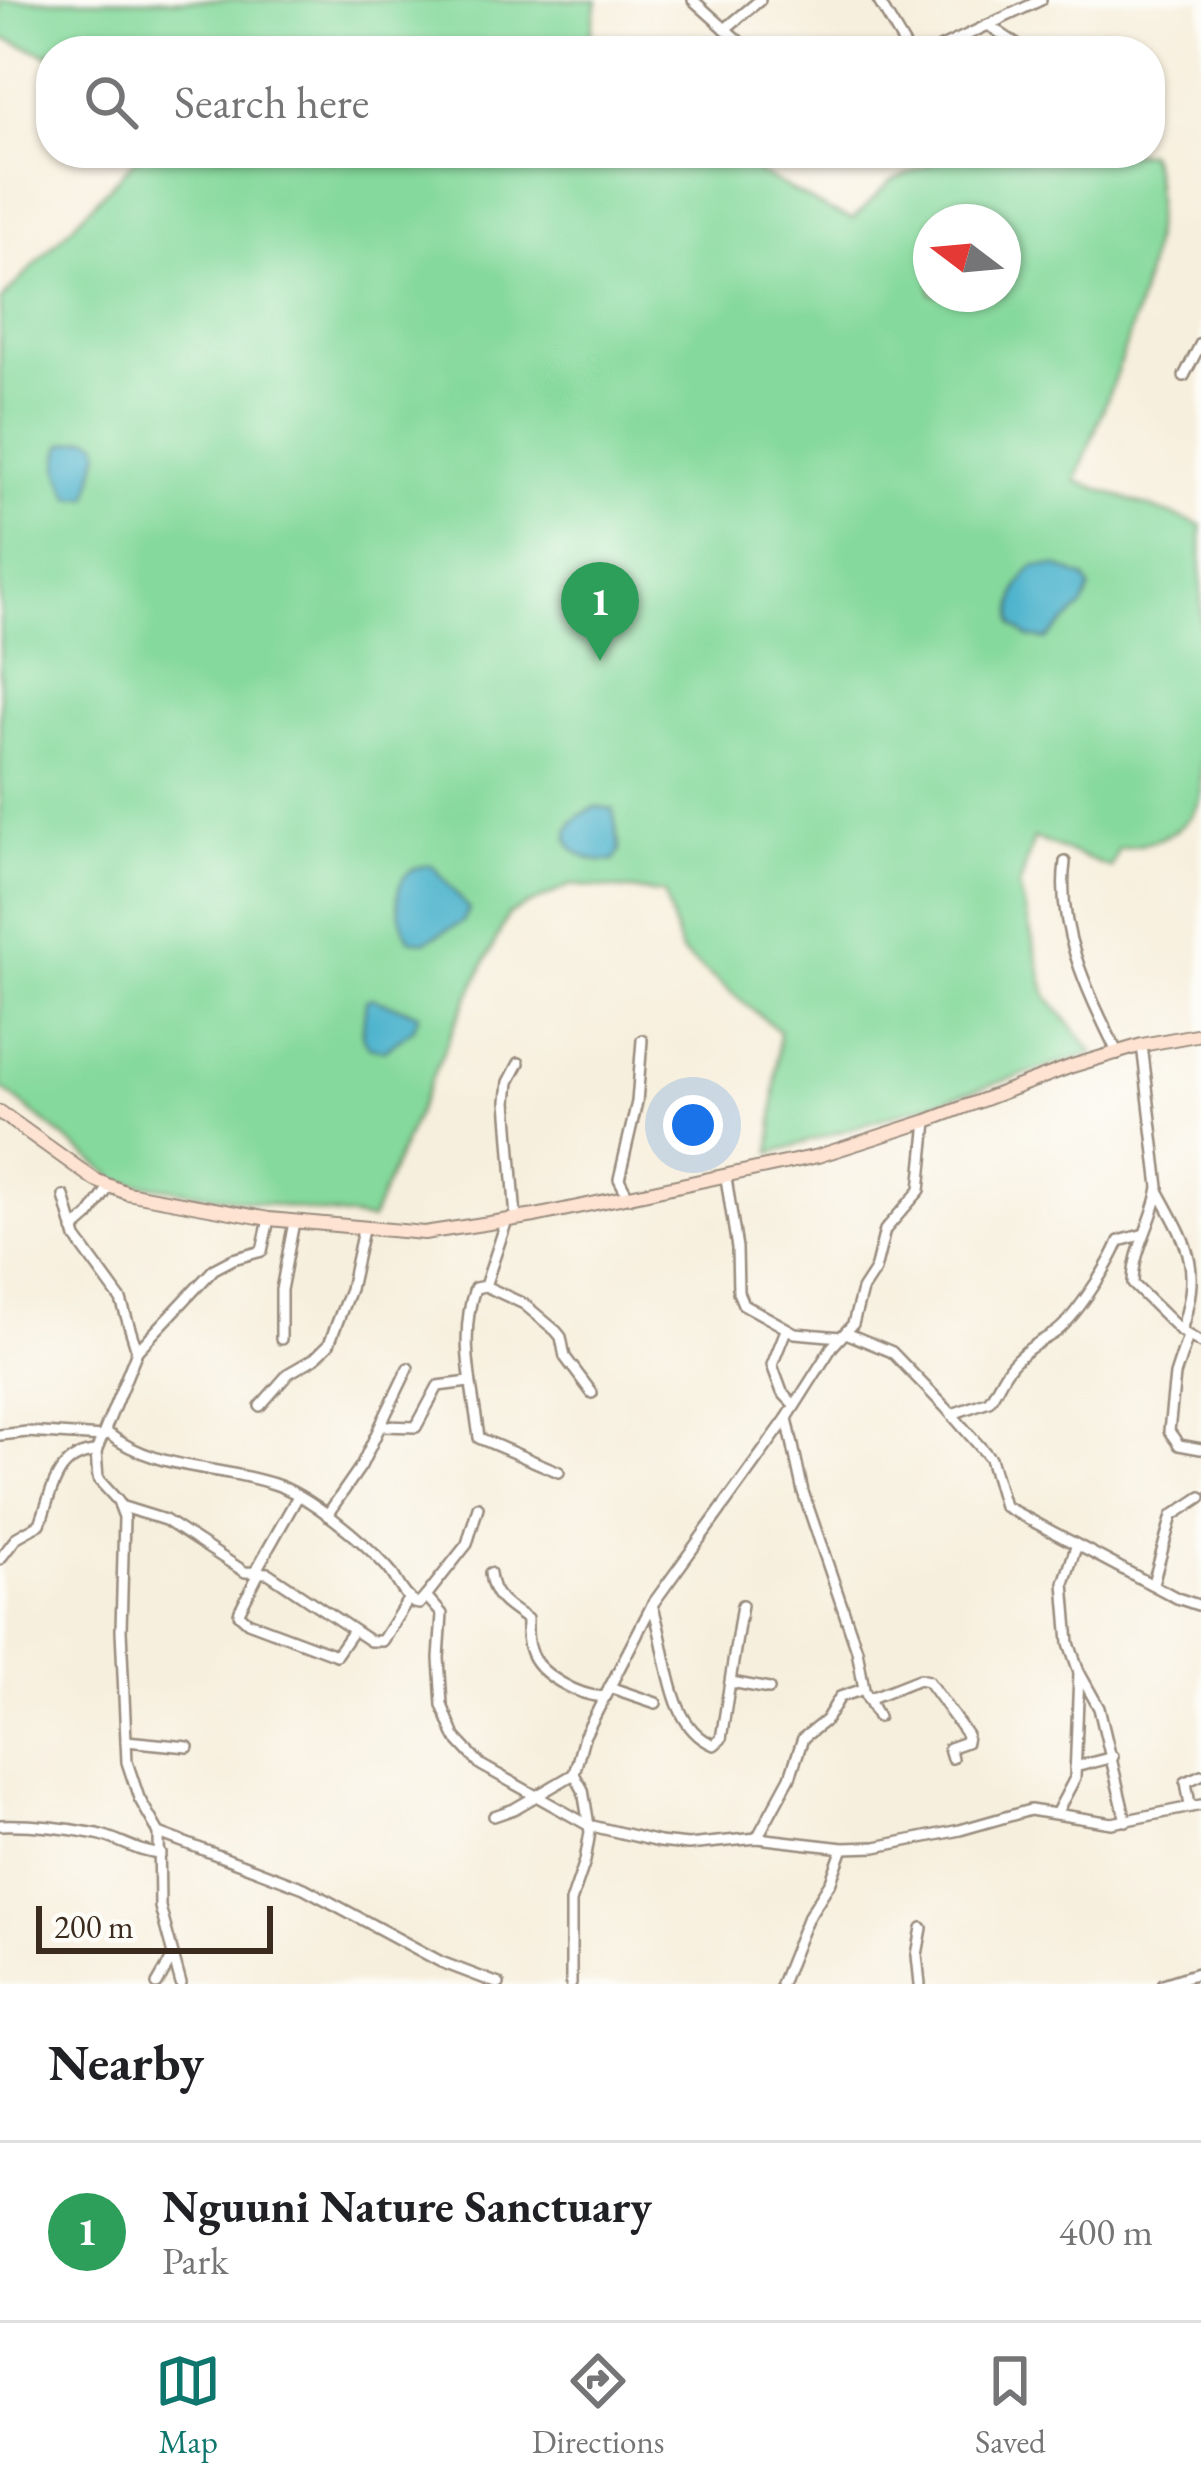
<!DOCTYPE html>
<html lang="en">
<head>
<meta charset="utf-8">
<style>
	body { margin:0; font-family:"EB Garamond",serif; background:#f2f2f2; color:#202124 }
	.compass { position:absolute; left:913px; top:204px; width:108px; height:108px; border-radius:50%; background:#fff; box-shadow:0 3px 9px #0004; rotate:286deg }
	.scale { position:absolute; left:36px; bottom:30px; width:237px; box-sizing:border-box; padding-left:12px; border:6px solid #3b2a1e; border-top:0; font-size:33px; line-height:42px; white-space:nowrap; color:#3b2a1e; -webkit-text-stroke:9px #fdfcf7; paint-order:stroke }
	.you { position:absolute; left:693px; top:1125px; width:42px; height:42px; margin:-30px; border:9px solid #fff; border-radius:50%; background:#1a73e8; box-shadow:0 0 0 18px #1a73e833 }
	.badge { display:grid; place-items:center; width:78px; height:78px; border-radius:50%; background:#0f766e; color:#fff; font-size:39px; font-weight:700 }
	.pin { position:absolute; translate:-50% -99px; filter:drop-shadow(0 3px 6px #0008) }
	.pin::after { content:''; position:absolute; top:63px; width:42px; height:36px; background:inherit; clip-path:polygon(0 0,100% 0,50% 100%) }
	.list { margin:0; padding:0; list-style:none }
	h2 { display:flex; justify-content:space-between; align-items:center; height:156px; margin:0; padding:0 48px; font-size:51px }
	h2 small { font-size:39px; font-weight:400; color:#757577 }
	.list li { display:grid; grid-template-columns:78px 1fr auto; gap:36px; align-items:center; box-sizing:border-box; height:180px; padding:0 48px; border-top:3px solid #e0e0e0 }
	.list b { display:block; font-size:45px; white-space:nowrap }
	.list p { margin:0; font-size:39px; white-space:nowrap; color:#757577 }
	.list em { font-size:39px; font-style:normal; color:#757577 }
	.icon { flex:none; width:66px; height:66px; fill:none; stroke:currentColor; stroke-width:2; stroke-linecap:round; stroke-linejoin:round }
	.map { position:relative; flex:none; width:1201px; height:1984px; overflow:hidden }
	.search { position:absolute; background:#fff; box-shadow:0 3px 9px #0004; left:36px; right:36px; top:36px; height:132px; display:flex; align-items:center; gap:30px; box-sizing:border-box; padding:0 42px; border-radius:48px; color:#757577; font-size:45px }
	.sheet { height:336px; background:#fff }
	nav { display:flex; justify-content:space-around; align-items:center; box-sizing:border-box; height:168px; border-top:3px solid #e0e0e0; background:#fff; font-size:33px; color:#757577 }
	nav a { display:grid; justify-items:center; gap:6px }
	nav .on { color:#0f766e }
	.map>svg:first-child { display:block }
</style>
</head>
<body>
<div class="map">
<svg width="1201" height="1984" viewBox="0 0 1201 1984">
	<rect width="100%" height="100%" fill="#fdfcf7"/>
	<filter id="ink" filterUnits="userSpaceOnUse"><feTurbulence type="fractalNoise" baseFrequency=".00833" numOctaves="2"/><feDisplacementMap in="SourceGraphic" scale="24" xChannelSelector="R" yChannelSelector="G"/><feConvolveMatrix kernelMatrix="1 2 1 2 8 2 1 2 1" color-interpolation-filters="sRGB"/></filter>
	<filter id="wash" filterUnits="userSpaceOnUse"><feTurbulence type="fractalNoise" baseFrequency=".004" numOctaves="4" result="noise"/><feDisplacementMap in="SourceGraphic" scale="48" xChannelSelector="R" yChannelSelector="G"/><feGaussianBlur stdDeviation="2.7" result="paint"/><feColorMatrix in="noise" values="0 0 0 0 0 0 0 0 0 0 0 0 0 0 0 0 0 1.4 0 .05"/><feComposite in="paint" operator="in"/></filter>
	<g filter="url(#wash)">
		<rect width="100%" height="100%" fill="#f7efdd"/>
		<g fill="#85d99c" stroke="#60825d" stroke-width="3" fill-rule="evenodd">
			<polygon points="0,0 597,0 588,51 51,51 51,56 0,37"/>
			<path d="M 142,153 L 722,153 L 832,212 L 853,219 L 890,182 L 956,153 L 1148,153 C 1181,228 1104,404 1076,481 L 1201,525 L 1201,797 C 1188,834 1155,843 1118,849 L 1111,868 L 1034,838 L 1019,887 L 1047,996 L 1094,1053 L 771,1153 L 779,1031 L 681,952 L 664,893 L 571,885 L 508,915 L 455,1024 L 371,1220 L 119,1181 L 0,1087 L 0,301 ZM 931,222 L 1003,222 L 1003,294 L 931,294 Z"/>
		</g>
		<g fill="#4eb4cd" stroke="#446f76" stroke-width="3">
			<path d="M 89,438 L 98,442 L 100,451 L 89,497 L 71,498 C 62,480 53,464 63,444 Z"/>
			<path d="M 1034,566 L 1057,566 L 1085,578 L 1090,588 L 1083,606 L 1046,640 L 1028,637 L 1013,624 C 1012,598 1017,584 1034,566 Z"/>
			<path d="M 596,807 L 613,809 L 620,851 L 614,861 C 569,865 546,827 596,807 Z"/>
			<path d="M 432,865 L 469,909 L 463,922 L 424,942 L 409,939 C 394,911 388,867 432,865 Z"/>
			<polygon points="372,998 419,1014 413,1029 385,1050 369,1047 362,1035 366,1000"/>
		</g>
	</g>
	<g filter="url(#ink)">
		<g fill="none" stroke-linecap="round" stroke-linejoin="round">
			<defs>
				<g id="minor">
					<polyline points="693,0 750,51"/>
					<polyline points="878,0 908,51"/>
					<polyline points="988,25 1027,51"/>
					<polyline points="725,29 760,0"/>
					<polyline points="933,51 1041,0"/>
					<polyline points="1184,376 1201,343"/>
					<path d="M 1065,862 C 1056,930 1089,994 1118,1054"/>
					<path d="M 1142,1045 L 1159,1187 C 1154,1222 1133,1248 1133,1284 L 1181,1331 L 1201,1343"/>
					<polyline points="726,1178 737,1248 738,1292 743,1304 795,1333 841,1337"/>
					<path d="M 1160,1194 C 1190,1249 1201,1267 1181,1331"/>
					<polyline points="64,1196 76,1238 121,1300 137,1351"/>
					<polyline points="629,1198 619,1179 637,1102 642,1040"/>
					<polyline points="516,1219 507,1101 509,1082 519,1063"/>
					<path d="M 507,1220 L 485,1286 L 475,1288 C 458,1337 473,1389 479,1438 L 559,1472"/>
					<polyline points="73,1230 89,1216 109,1187"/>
					<polyline points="485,1286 524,1304 556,1331 561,1337 565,1357 592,1393"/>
					<polyline points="786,1330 772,1365 782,1392 794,1405"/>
					<polyline points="846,1333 892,1352 946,1408 990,1458 1004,1506 1177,1598 1201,1606"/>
					<polyline points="1188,1336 1175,1375 1169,1431 1179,1445 1201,1449"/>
					<polyline points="281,1339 281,1290 294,1222"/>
					<polyline points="260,1406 289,1373 315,1358 329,1344 350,1289 363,1230"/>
					<path d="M 952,1414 L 989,1401 C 997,1390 1001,1378 1009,1368 C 1020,1353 1039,1342 1053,1334 C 1073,1322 1111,1262 1119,1241 L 1141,1235"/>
					<polyline points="383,1426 416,1427 438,1386 469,1382"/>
					<path d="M 106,1432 C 155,1471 217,1465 274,1484 C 309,1495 362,1540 387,1567 C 398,1579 398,1589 414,1603 L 419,1604 L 426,1596 L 442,1614 L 439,1658 L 442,1705 L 455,1737 L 481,1765 L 588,1825 L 659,1842 L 688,1845 L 757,1838 L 843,1848 L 876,1847 L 960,1830 L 1030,1810 L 1112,1823 L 1201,1805"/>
					<polyline points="0,1435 27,1432 103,1437"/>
					<polyline points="120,1506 165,1520 245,1572 268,1573 370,1641 382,1641 409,1598"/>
					<polyline points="327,1515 361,1466 408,1368"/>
					<polyline points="1076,1547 1064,1583 1069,1643 1079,1672 1099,1708 1126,1821"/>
					<path d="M 0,1559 L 17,1537 L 40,1524 C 52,1493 55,1454 96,1452"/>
					<polyline points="260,1571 240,1610 239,1614 248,1622 336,1655 352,1632"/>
					<polyline points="255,1572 298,1496"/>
					<path d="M 490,1573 C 492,1598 509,1607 527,1619 C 527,1629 526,1640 530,1650 C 538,1675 579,1696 604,1697"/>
					<polyline points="1153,1583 1172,1516 1201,1497"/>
					<polyline points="426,1596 467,1544 478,1507"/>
					<path d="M 652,1605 C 669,1649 665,1726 714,1745 L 721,1739 L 742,1605"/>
					<polyline points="731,1682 769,1689"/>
					<polyline points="609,1687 656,1703"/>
					<polyline points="866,1694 878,1717"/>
					<polyline points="868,1699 919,1679 928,1681 967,1735 966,1742 949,1748 952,1758"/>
					<polyline points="126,1741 188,1747"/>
					<polyline points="1075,1767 1113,1757"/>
					<polyline points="1190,1805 1186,1782 1201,1775"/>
					<polyline points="1057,1812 1075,1778 1079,1672"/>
					<polyline points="494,1816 514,1809 574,1774"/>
					<path d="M 0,1825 C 32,1824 65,1828 97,1834 C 120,1839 138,1853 161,1854"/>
					<polyline points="159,1833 304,1888 441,1962 499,1984"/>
					<polyline points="757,1838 790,1777 803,1738 826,1720 840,1697 864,1689 857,1650 803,1492 787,1418 832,1347 853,1324 862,1290 875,1270 885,1230 920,1190 927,1121"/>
					<polyline points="157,1984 172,1958"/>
					<polyline points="181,1984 160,1907 159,1833 139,1798 127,1762 121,1630 124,1517 118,1501 98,1479 96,1452 137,1351 214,1269 233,1259 262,1251 269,1219"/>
					<polyline points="571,1984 571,1902 585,1861 590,1832 583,1790 574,1774 584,1737 652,1605 787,1418"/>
					<polyline points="781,1984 807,1919 831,1881 843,1848"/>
					<polyline points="920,1984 917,1955 922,1928"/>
					<polyline points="1163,1984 1201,1972"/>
				</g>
				<polyline id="secondary" points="0,1112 95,1180 127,1193 269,1219 424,1233 535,1216 818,1156 927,1121 1072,1066 1142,1045 1201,1034"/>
			</defs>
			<use href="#minor" stroke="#998c7e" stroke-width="14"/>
			<use href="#secondary" stroke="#998c7e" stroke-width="16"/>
			<use href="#minor" stroke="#fff" stroke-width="9"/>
			<use href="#secondary" stroke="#fee3d2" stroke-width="12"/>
		</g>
	</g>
</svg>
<svg class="compass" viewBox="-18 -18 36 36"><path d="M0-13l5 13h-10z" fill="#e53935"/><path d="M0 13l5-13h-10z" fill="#757577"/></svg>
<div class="scale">200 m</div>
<div class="you"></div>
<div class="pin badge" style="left:600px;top:661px;background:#2e9e5b">1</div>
<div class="search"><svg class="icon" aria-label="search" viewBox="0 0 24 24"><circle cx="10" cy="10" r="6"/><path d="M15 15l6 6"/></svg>Search here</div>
</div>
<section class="sheet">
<h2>Nearby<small></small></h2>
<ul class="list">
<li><span class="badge" style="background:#2e9e5b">1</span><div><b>Nguuni Nature Sanctuary</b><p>Park</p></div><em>400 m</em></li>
</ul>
</section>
<nav>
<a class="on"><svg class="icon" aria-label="map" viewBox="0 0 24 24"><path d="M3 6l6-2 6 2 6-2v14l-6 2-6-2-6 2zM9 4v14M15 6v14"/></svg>Map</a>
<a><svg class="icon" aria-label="directions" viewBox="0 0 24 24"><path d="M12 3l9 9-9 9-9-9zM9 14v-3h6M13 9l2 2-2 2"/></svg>Directions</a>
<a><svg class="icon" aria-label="saved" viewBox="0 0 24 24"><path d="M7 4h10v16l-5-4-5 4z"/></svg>Saved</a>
</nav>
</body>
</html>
